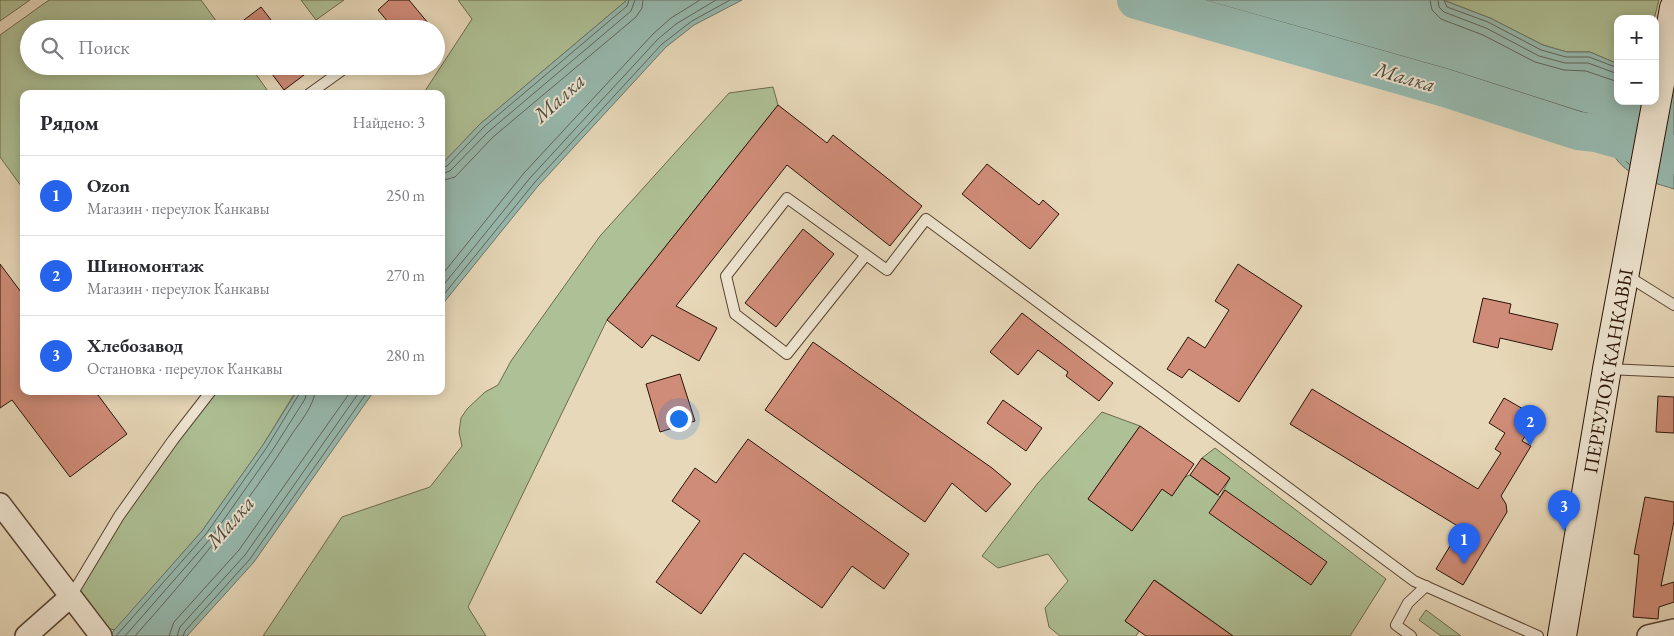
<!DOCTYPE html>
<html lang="ru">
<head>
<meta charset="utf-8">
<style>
	body { margin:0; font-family:"EB Garamond",serif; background:#f2f2f3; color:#2b2b33 }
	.controls { position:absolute; right:15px; top:15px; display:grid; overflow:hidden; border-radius:10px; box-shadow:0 2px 12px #0003 }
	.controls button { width:45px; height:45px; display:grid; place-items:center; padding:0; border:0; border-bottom:1px solid #e1e1e2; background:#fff; color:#2b2b33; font:25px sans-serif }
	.you { position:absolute; left:678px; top:418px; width:18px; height:18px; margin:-12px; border:4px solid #fff; border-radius:50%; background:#1a73e8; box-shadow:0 0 0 8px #1a73e833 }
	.badge { display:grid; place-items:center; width:32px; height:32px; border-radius:50%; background:#2563eb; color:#fff; font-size:16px; font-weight:700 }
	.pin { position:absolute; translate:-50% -41px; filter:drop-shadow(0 1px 2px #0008) }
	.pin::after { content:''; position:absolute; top:26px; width:18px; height:15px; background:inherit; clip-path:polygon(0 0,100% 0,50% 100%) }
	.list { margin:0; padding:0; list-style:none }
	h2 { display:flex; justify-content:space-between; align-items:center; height:65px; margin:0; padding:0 20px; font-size:21px }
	h2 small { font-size:16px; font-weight:400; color:#7c7c81 }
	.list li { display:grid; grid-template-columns:32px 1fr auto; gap:15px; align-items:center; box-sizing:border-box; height:80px; padding:0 20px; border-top:1px solid #e1e1e2 }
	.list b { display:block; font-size:19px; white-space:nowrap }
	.list p { margin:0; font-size:16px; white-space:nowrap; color:#7c7c81 }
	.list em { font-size:16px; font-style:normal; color:#7c7c81 }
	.icon { flex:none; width:28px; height:28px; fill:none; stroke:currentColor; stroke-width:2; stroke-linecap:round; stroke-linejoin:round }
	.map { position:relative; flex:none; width:1674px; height:636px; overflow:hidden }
	.search { position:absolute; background:#fff; box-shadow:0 2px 12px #0003; left:20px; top:20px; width:425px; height:55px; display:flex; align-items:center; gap:12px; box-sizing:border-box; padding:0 18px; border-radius:28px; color:#7c7c81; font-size:19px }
	.panel { position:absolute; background:#fff; box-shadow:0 2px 12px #0003; left:20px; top:90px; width:425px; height:305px; border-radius:10px }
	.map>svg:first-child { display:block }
</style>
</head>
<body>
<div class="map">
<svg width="1674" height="636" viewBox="0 0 1674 636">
	<rect width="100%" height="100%" fill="#e7d8b9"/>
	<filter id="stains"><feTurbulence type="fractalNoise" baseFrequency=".004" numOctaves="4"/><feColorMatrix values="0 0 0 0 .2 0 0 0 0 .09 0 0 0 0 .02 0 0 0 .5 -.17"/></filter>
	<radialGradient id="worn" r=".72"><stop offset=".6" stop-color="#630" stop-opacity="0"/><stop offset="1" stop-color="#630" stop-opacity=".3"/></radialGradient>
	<g fill="#aec095" stroke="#6c6a4e">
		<polygon points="0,0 30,0 0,21"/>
		<polygon points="49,0 201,0 222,29 29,29 29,66 250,66 270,94 24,94 24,190 0,157 0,35"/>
		<polygon points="301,0 344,0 316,20"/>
		<polygon points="458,0 627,0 480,124 441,165 441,94 423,94 472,19"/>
		<polygon points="1443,0 1659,0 1654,19 1618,19 1618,64 1590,52 1567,52 1543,45 1490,18"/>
		<polygon points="773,87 778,105 607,320 468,607 486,636 263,636 342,517 430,487 462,446 459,432 461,418 467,409 485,392 498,385 511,361 600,236 729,93"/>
		<polygon points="211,391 296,391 263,445 202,531 115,630 106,628 70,597 119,516"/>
		<polygon points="1102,412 1140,426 1088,499 1132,531 1162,489 1172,496 1185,477 1190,475 1220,497 1230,478 1202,458 1215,448 1386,579 1350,636 1233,636 1155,580 1125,621 1139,631 1136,636 1060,636 1049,627 1045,608 1068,581 1048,554 998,568 982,556 1038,483"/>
		<polygon points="1426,610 1461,636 1441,636 1419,620"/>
	</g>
	<g fill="#97bab0" stroke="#6b776c">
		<polygon points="627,0 742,0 694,25 666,47 538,186 441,306 441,165 480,124"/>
		<path d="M 1136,0 L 1443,0 L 1490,18 L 1543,45 L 1567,52 L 1590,52 L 1618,64 L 1618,101 L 1655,101 L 1674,69 L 1674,189 C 1659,184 1643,181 1630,172 C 1604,154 1615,136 1578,131 L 1445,88 Z"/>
		<polygon points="297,391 374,391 254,562 187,636 109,636 202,531 263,445"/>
	</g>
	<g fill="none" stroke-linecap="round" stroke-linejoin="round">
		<g stroke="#60665b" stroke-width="1">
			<path d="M 1154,0 L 1447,84 L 1579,126 C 1585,126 1593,126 1598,129 C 1613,137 1617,155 1630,165"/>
			<polyline points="1177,0 1449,78 1580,119 1602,124 1617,139 1631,158"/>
			<path d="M 1204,0 L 1451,70 L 1582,112 C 1610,117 1618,126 1632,150"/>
			<polyline points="1430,0 1432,10 1441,19 1483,35 1535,62 1564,70 1586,71 1618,82"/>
			<polyline points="1438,0 1439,7 1444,12 1486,28 1539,56 1565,63 1588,63 1618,74"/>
			<polyline points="1444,0 1447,7 1488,22 1541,50 1566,57 1589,57 1618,68"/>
			<polyline points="441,168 447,166 484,127 627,6 629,0"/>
			<polyline points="441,174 450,171 488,132 631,11 635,0"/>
			<polyline points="441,181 455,177 493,137 636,17 642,8 643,0"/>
			<polyline points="441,276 524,173 653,34 671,18 700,0"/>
			<polyline points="441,288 530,178 658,39 676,24 716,0"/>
			<polyline points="441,298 535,182 662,44 692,21 730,0"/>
			<polyline points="116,636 206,534 267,447 301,391"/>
			<polyline points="125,636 211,538 272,451 305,399 307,391"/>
			<path d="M 135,636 C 192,572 246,507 292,434 C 300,422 314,406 315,391"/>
			<polyline points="169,636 174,622 239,550 351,391"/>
			<polyline points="177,636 180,627 245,555 360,391"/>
			<polyline points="183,636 185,631 250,559 368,391"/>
		</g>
		<polyline stroke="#97bab0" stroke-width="38" points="1136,0 1445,88 1578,131 1596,133 1674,155"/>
	</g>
	<g fill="#cf8c78" stroke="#2a1306">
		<polygon points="389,0 409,0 433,29 394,29 378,10"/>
		<polygon points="261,7 278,29 232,29"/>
		<polygon points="266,66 316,66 284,90"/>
		<polygon points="778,105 827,143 833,135 922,206 890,246 787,165 676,306 717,328 699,361 652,335 642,348 607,320"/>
		<polygon points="987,164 1039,205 1043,200 1059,214 1030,249 962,194"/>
		<polygon points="803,229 834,254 776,327 745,303"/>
		<polygon points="0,264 24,296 24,391 95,391 127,434 70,477 12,400 0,408"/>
		<polygon points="1238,264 1302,306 1239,402 1189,369 1182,378 1167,369 1188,337 1205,348 1229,310 1215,301"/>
		<polygon points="1483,298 1511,304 1509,313 1558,324 1552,350 1500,338 1498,348 1473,342"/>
		<polygon points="1022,313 1113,383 1099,401 1066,376 1068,372 1038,350 1018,375 990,352"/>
		<polygon points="813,342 992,468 1011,484 986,512 952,483 925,522 765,410"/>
		<polygon points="680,374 695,421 660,432 646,384"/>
		<polygon points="1312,389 1478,489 1501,453 1495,449 1505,433 1489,423 1504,398 1537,417 1522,441 1531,446 1501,496 1506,504 1507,512 1463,585 1436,569 1461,528 1290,424"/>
		<polygon points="1658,396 1674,397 1674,433 1656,432"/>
		<polygon points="1003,400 1042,428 1026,451 987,423"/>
		<polygon points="1140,426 1194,464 1172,496 1162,489 1132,531 1088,499"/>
		<polygon points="748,439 909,554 884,589 852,566 822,608 744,553 701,614 656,582 700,521 672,501 695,468 716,483"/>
		<polygon points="1202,458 1230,478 1218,495 1190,475"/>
		<polygon points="1225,490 1327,562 1311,585 1209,513"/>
		<polygon points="1645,497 1674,502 1674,521 1661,586 1674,582 1674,602 1659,607 1658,619 1633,617 1639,555 1634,554"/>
		<polygon points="1154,580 1233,636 1146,636 1125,621"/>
	</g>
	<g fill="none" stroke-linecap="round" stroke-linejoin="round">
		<defs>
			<g id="lane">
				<polyline points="309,94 348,66"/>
				<polyline points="866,255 787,354 735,314 726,276 787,198 887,270 926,219 1414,581 1538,636"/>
				<polyline points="1626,275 1674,305"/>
				<polyline points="1608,369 1674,372"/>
				<polyline points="71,596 119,516 173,440 211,391"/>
				<polyline points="1411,636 1396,625 1408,603 1426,586"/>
			</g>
			<g id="street">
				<polyline points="0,504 101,636"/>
				<polyline points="26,636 70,597"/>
				<polyline points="1648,636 1674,630"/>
			</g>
			<polyline id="secondary" points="1562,636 1607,369 1674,8"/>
		</defs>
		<use href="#lane" stroke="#594433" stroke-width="12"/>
		<use href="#street" stroke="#594433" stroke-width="24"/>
		<use href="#secondary" stroke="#2a1306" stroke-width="30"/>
		<use href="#lane" stroke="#efe6d2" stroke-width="10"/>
		<use href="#street" stroke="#efe6d2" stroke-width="21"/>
		<use href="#secondary" stroke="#efe6d2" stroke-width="28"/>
	</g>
	<g text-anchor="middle" stroke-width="4" stroke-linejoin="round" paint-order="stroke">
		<g font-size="20" fill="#2a1306" stroke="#efe6d2">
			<text transform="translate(1608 371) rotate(-80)" y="7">ПЕРЕУЛОК КАНКАВЫ</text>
		</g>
		<g font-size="21" font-style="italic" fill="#504d42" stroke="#efe6d2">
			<text transform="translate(1405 77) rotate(16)" y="7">Малка</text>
			<text transform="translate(559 98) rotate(-42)" y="7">Малка</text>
			<text transform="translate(230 522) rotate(-49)" y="7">Малка</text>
		</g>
	</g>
	<rect width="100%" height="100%" filter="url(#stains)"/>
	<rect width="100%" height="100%" fill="url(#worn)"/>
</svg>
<div class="controls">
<button>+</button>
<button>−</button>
</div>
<div class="you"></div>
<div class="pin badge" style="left:1464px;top:564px">1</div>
<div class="pin badge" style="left:1530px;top:446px">2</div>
<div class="pin badge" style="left:1564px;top:531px">3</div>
<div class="search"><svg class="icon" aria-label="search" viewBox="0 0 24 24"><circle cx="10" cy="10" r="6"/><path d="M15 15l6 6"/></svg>Поиск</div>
<section class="panel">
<h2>Рядом<small>Найдено: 3</small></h2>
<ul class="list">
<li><span class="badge">1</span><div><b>Ozon</b><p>Магазин · переулок Канкавы</p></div><em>250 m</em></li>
<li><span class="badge">2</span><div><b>Шиномонтаж</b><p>Магазин · переулок Канкавы</p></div><em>270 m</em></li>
<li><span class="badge">3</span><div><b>Хлебозавод</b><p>Остановка · переулок Канкавы</p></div><em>280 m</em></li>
</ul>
</section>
</div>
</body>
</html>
